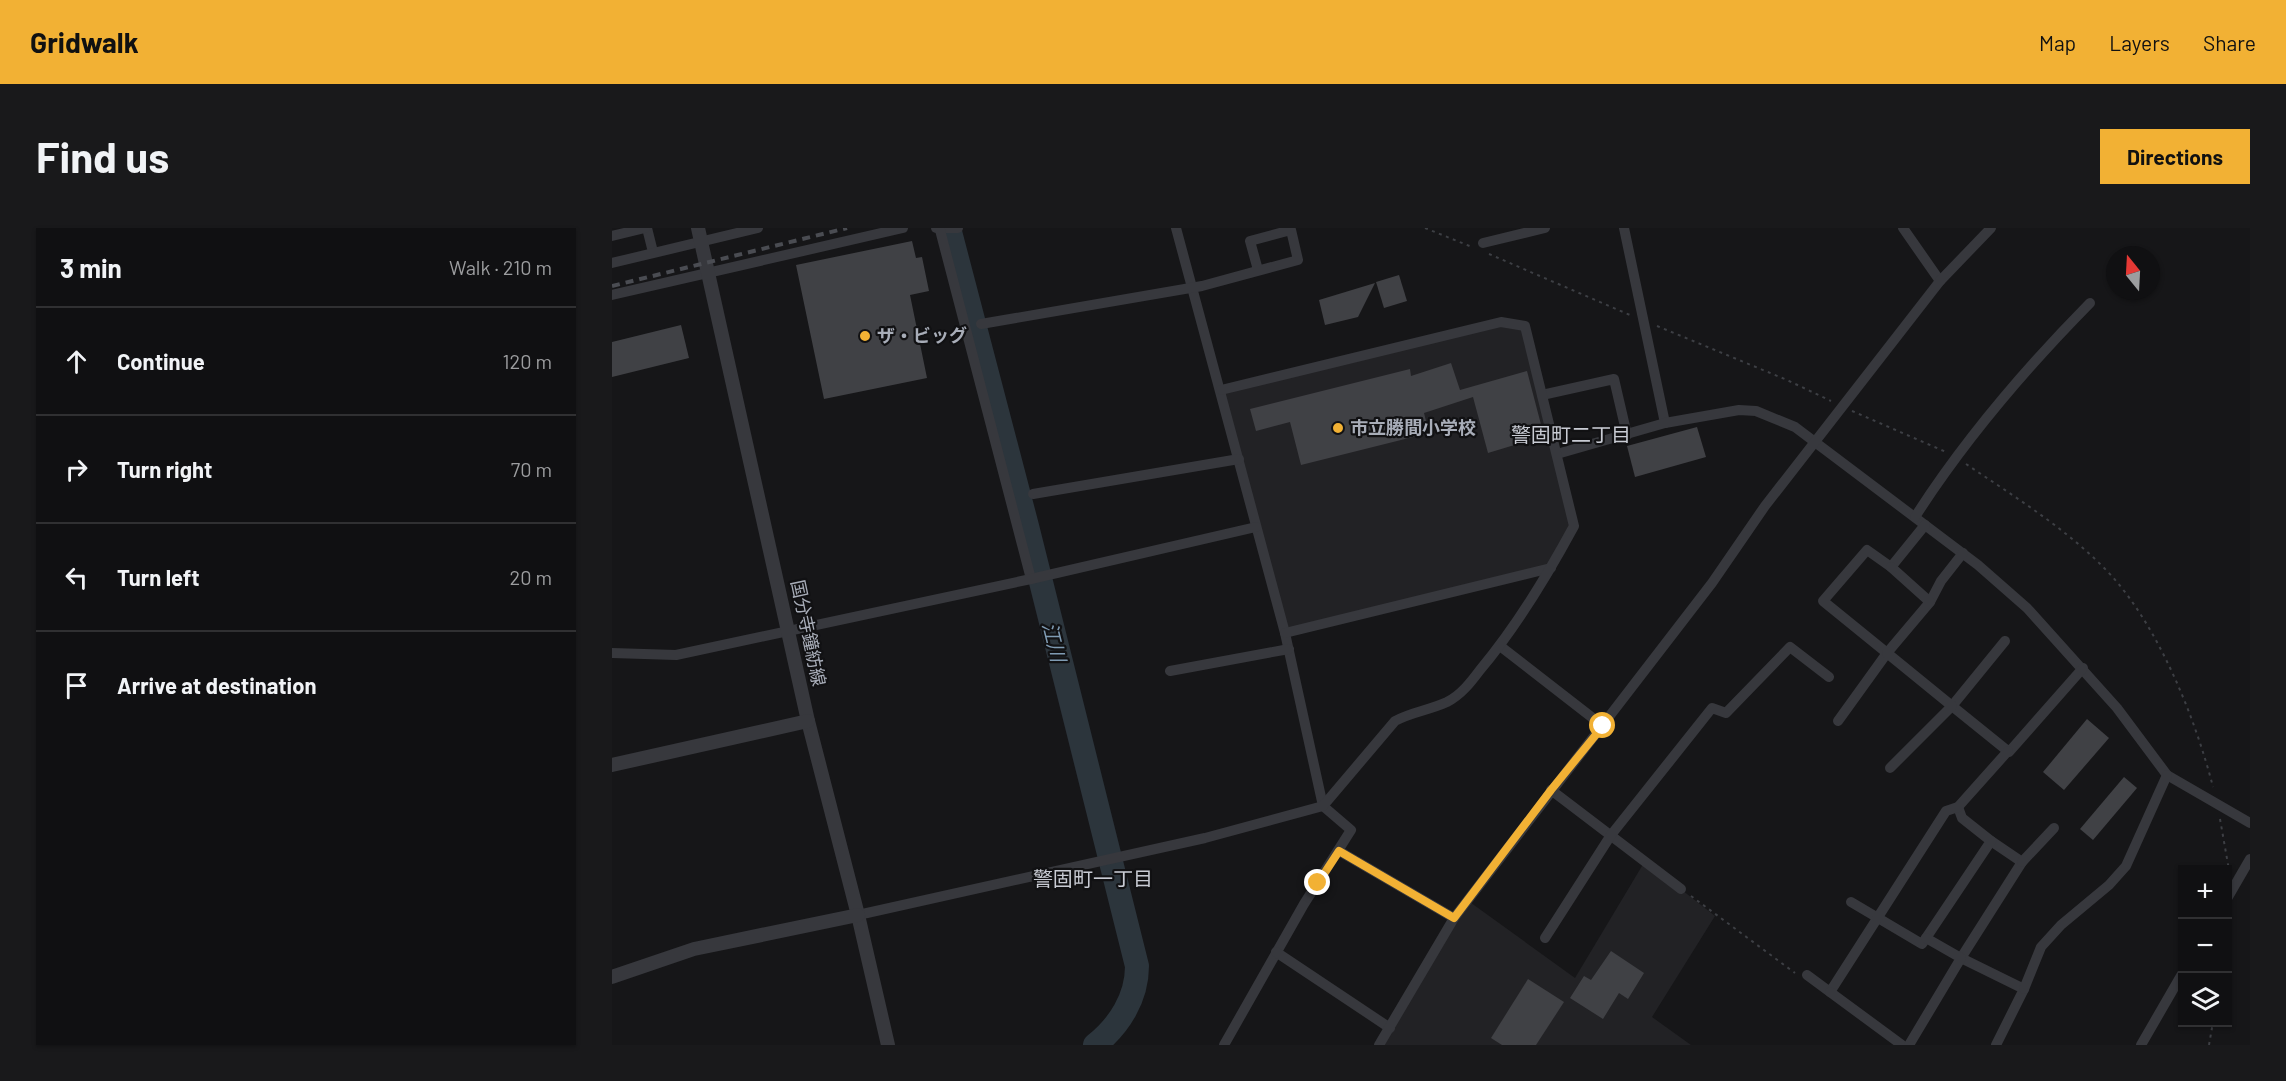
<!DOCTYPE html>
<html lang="en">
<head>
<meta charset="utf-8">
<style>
	body { margin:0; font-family:Barlow,"Noto Sans JP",sans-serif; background:#19191b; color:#f1f3f6 }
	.controls { position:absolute; right:18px; bottom:18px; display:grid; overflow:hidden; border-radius:0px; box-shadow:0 2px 4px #0004 }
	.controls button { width:54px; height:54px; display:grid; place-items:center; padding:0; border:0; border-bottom:2px solid #303032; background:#101012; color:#f1f3f6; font:30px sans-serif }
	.compass { position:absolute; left:1494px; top:18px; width:54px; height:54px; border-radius:50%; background:#101012; box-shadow:0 2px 4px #0004; rotate:342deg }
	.stop { position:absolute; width:18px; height:18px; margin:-14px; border:4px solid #f2b134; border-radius:50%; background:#fff }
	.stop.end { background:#f2b134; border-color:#fff; box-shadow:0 2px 6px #0008 }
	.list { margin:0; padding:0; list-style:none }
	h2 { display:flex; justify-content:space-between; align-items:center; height:78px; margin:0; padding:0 24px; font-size:26px }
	h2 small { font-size:20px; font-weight:400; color:#9c9d9f }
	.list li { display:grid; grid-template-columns:39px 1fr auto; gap:18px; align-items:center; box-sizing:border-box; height:108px; padding:0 24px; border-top:2px solid #303032 }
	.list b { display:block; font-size:22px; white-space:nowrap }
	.list em { font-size:20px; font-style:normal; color:#9c9d9f }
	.icon { flex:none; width:33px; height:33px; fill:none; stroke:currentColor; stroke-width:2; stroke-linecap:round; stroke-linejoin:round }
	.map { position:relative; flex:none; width:1638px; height:817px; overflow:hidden; border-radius:0px }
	header { display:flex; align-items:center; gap:36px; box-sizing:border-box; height:84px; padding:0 30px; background:#f2b134; color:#111 }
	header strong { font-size:28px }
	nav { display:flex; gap:33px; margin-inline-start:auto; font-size:21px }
	.intro { display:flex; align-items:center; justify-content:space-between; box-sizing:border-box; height:144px; padding:0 36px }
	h1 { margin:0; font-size:42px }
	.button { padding:15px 27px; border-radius:0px; background:#f2b134; color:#111; font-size:21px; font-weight:700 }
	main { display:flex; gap:36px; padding:0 36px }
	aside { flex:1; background:#101012; border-radius:0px; box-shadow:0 2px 4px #0004 }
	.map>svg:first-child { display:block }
</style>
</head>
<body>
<header>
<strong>Gridwalk</strong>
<nav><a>Map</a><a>Layers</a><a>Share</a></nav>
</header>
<div class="intro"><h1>Find us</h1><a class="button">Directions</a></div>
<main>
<aside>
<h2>3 min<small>Walk · 210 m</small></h2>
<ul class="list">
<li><svg class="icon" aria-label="ahead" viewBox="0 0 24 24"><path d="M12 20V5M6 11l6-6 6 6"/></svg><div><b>Continue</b></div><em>120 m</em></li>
<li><svg class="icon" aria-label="right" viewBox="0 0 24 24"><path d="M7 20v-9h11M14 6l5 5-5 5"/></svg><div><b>Turn right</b></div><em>70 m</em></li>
<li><svg class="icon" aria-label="left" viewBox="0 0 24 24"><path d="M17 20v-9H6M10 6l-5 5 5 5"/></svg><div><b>Turn left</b></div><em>20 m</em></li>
<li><svg class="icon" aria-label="arrive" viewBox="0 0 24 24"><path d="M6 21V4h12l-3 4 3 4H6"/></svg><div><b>Arrive at destination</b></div></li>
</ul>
</aside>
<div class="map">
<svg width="1638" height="817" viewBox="0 0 1638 817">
	<rect width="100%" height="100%" fill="#161618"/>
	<g fill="#222225">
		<polygon points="889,94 913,98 962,298 939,340 673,405 609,162"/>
		<polygon points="1033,633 1103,688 1040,789 1079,817 767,817 855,672 963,750"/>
	</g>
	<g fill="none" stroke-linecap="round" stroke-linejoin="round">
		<path stroke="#2c353c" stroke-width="24" d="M 337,0 L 415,298 L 525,738 C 525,770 507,798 483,817"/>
	</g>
	<g fill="#404145">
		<polygon points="300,13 304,30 310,29 317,63 298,67 315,150 212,171 184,37"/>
		<polygon points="787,47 795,73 772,80 764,54"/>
		<polygon points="763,55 746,89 713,97 707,72"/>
		<polygon points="69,97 77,130 0,149 0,114"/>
		<polygon points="839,135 848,162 915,143 932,208 876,225 861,169 812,185 817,205 689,237 678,194 644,203 638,181 798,141 799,148"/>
		<polygon points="1085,199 1094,229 1023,249 1015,218"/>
		<polygon points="1475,491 1497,510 1452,562 1431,544"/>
		<polygon points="1512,549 1525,560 1481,612 1468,601"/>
		<polygon points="999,723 1032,745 1016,771 1007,765 991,791 958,770 972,748 979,752"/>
		<polygon points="916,751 952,774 924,817 890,817 879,810"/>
	</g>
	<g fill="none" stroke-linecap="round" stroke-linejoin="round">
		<g stroke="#3d3f44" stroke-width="2" stroke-dasharray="3 4.5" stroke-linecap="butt">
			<polyline points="813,0 860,19"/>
			<polyline points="877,26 1018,87"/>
			<polyline points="1045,98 1175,152 1219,173"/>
			<polyline points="1240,183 1334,224"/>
			<path d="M 1354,236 C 1403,269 1455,301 1496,344 C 1546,397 1583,489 1601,559"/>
			<polyline points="1608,591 1617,642"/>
			<polyline points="1079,668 1183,745"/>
			<polyline points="1616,698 1617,680"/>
			<polyline points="1597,817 1601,794"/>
		</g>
		<g stroke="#37383d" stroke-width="10">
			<polyline points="35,0 41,24"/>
			<polyline points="324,0 346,0"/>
			<polyline points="564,0 673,405 711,578 739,602 692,676 612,817"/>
			<polyline points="1012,0 1053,195"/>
			<polyline points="1291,0 1328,53"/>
			<polyline points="328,2 419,351"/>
			<polyline points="0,8 33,0"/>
			<polyline points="871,15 933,0"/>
			<polyline points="0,35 146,0"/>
			<polyline points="0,67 291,0"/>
			<polyline points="369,96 590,58 686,32 679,2 638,13 646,42"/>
			<polyline points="930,167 1002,151 1015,207"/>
			<polyline points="945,226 1053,195 1127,182 1144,183 1183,199 1366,337 1415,380 1505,480 1555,547 1638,595"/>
			<polyline points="421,266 627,231"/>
			<path d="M 1303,289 C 1353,211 1414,140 1478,75"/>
			<polyline points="1318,374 1329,353 1351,325"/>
			<polyline points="673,405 939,340"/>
			<polyline points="1393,413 1340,478 1397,524 1471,440"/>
			<polyline points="888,418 991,498"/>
			<polyline points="0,425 64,427 419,351 644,299"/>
			<polyline points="558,443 677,421"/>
			<polyline points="1226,493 1275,425 1211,373 1255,322 1279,339 1313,297"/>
			<polyline points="1278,540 1340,478 1275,425 1318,374 1279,339"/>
			<polyline points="939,562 1069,661"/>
			<polyline points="1379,613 1410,634 1349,730 1412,761 1384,817"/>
			<polyline points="727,623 842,690"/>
			<polyline points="1410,634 1442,600"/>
			<polyline points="1616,669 1638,631"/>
			<polyline points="1239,674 1310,716 1379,613 1350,590 1346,579"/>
			<path d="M 246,687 L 593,610 L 711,578 L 783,493 C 799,484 818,482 835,474 C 849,467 859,454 868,442 C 905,398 935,348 962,298 L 913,98 L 889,94 L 609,162"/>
			<polyline points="933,710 999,607 1100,480 1114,485 1178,419 1217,449"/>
			<polyline points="664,724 778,800"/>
			<polyline points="1195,747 1218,764 1334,583 1346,579 1396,523"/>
			<polyline points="1412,761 1429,719 1449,697 1497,657 1514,638 1555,547"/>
			<polyline points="1218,764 1290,817"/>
			<polyline points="767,817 842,690 1100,355 1153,278 1328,53 1379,0"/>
			<polyline points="1297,817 1349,730 1314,710"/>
			<polyline points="1529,817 1570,746"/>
		</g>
		<g stroke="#37383d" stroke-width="14">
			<polyline points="86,0 196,493 246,687 276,817"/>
			<polyline points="0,537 196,493"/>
			<polyline points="0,749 82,721 246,687"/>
		</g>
		<polyline stroke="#4a4c52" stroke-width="4" stroke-dasharray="8 6" stroke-linecap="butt" points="0,58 235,0"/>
	</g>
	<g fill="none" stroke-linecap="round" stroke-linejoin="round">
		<polyline stroke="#f2b134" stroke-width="8" points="706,655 727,623 842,690 939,562 991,498"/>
	</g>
	<g fill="#f2b134" stroke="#111113" stroke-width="2">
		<circle cx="253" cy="108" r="6"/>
		<circle cx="726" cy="200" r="6"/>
	</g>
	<g text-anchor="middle" stroke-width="4.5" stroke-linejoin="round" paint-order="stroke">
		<g font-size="18" font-weight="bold" fill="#a8adb8" stroke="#111113" text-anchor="start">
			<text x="265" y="114">ザ・ビッグ</text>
			<text x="738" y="206">市立勝間小学校</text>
		</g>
		<g font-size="18" fill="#a8adb8" stroke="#111113">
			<text transform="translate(196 405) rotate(78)" y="6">国分寺鐘紡線</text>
		</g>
		<g font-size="20" fill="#c9ccd4" stroke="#111113">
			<text x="959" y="214">警固町二丁目</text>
			<text x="481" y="658">警固町一丁目</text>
		</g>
		<g font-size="20" font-style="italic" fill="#7f9bb3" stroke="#111113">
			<text transform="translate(442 414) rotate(76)" y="7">江川</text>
		</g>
	</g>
</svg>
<div class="controls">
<button>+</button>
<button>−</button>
<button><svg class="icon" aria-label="layers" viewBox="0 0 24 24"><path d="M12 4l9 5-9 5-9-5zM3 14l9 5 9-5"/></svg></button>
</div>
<svg class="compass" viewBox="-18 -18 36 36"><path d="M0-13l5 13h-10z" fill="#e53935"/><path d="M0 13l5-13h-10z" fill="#9c9d9f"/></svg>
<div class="stop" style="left:991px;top:498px"></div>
<div class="stop end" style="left:706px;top:655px"></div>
</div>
</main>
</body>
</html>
